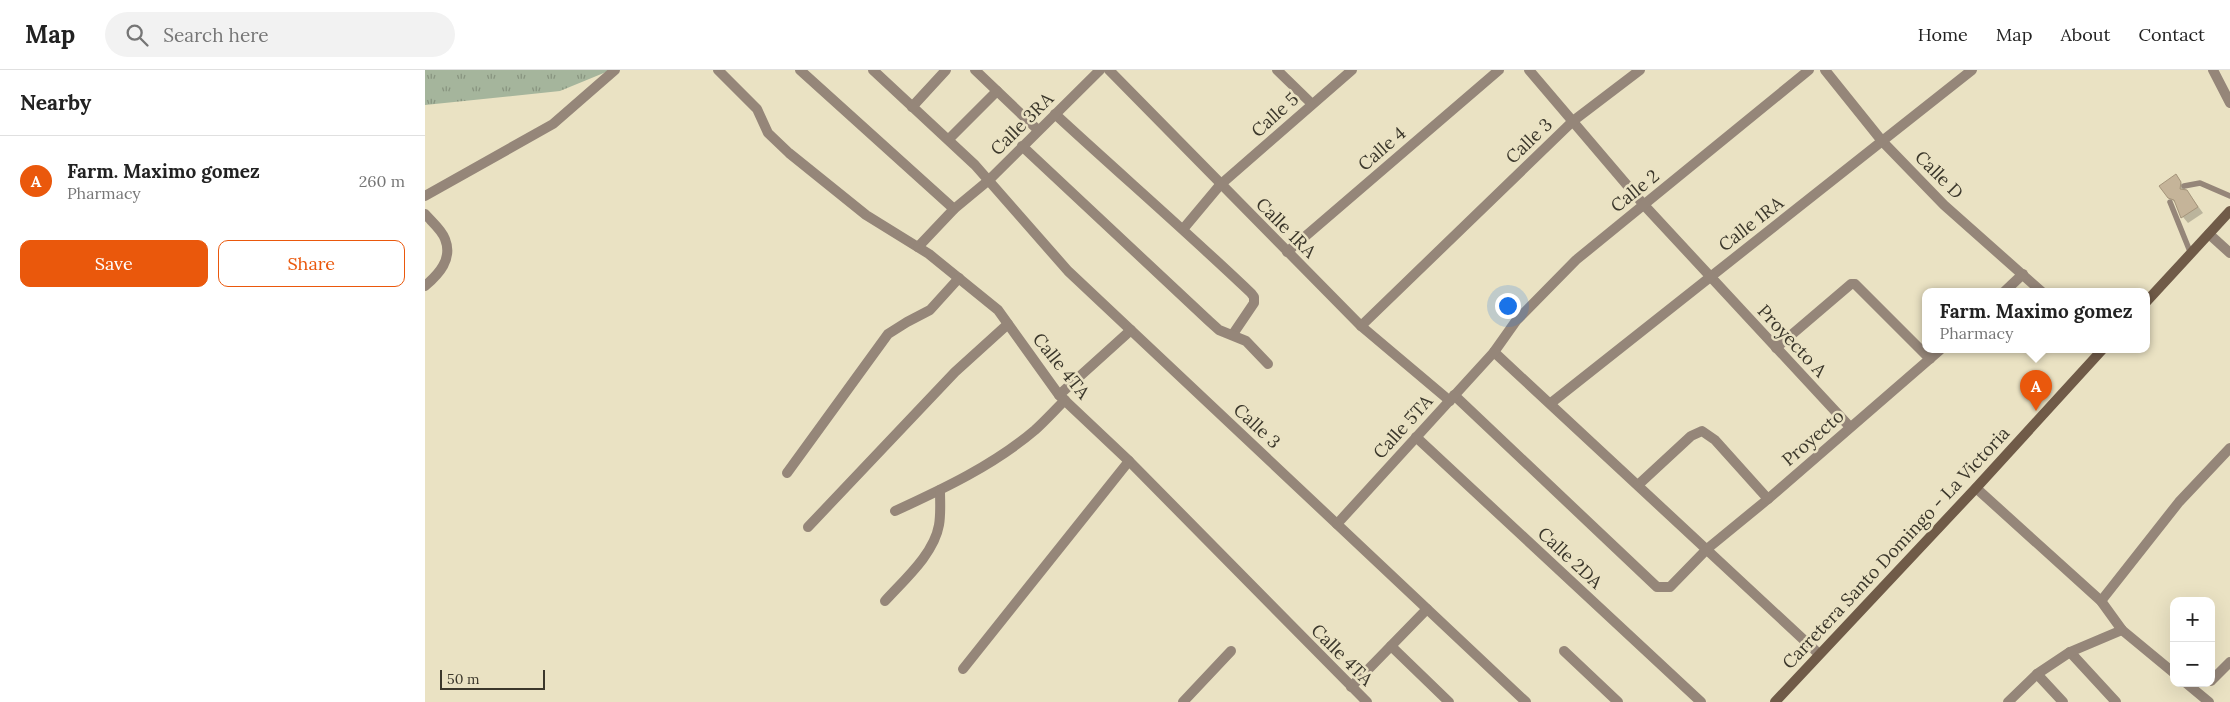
<!DOCTYPE html>
<html lang="en">
<head>
<meta charset="utf-8">
<style>
	body { margin:0; font-family:Lora,serif; background:#f2f2f2; color:#222 }
	.controls { position:absolute; right:15px; bottom:15px; display:grid; overflow:hidden; border-radius:10px; box-shadow:0 5px 20px #0002 }
	.controls button { width:45px; height:45px; display:grid; place-items:center; padding:0; border:0; border-bottom:1px solid #e0e0e0; background:#fff; color:#222; font:25px sans-serif }
	.scale { position:absolute; left:15px; bottom:12px; width:105px; box-sizing:border-box; padding-left:5px; border:2px solid #3b372b; border-top:0; font-size:14px; line-height:18px; white-space:nowrap; color:#3b372b; -webkit-text-stroke:4px #eae2c3; paint-order:stroke }
	.you { position:absolute; left:1082px; top:235px; width:18px; height:18px; margin:-12px; border:4px solid #fff; border-radius:50%; background:#1a73e8; box-shadow:0 0 0 8px #1a73e833 }
	.badge { display:grid; place-items:center; width:32px; height:32px; border-radius:50%; background:#ea580c; color:#fff; font-size:16px; font-weight:700 }
	.pin { position:absolute; translate:-50% -41px; filter:drop-shadow(0 1px 2px #0008) }
	.pin::after { content:''; position:absolute; top:26px; width:18px; height:15px; background:inherit; clip-path:polygon(0 0,100% 0,50% 100%) }
	.popup { position:absolute; left:1497px; top:218px; width:228px; height:65px; box-sizing:border-box; display:grid; place-content:center; border-radius:10px; background:#fff; filter:drop-shadow(0 1px 4px #0005); font-size:16px; white-space:nowrap; color:#767676 }
	.popup b { font-size:19px; color:#222 }
	.popup::after { content:''; position:absolute; left:50%; top:100%; margin-left:-10px; border:10px solid transparent; border-top-color:#fff }
	.list { margin:0; padding:0; list-style:none }
	h2 { display:flex; justify-content:space-between; align-items:center; height:65px; margin:0; padding:0 20px; font-size:21px }
	h2 small { font-size:16px; font-weight:400; color:#767676 }
	.list li { display:grid; grid-template-columns:32px 1fr auto; gap:15px; align-items:center; box-sizing:border-box; height:90px; padding:0 20px; border-top:1px solid #e0e0e0 }
	.list b { display:block; font-size:19px; white-space:nowrap }
	.list p { margin:0; font-size:16px; white-space:nowrap; color:#767676 }
	.list em { font-size:16px; font-style:normal; color:#767676 }
	.actions { display:flex; gap:10px; padding:15px 20px }
	.actions a { flex:1; padding:11px 0; border:1px solid #ea580c; border-radius:10px; text-align:center; font-size:18px; color:#ea580c }
	.actions .main { background:#ea580c; color:#fff }
	.icon { flex:none; width:28px; height:28px; fill:none; stroke:currentColor; stroke-width:2; stroke-linecap:round; stroke-linejoin:round }
	.map { position:relative; flex:none; width:1805px; height:632px; overflow:hidden }
	header { display:flex; align-items:center; gap:30px; box-sizing:border-box; height:70px; padding:0 25px; background:#fff; border-bottom:1px solid #e0e0e0 }
	header strong { font-size:24px }
	nav { display:flex; gap:28px; margin-inline-start:auto; font-size:18px }
	.search { width:350px; height:45px; background:#f2f2f2; display:flex; align-items:center; gap:12px; box-sizing:border-box; padding:0 18px; border-radius:28px; color:#767676; font-size:19px }
	main { display:flex }
	aside { flex:1; background:#fff }
	.map>svg:first-child { display:block }
</style>
</head>
<body>
<header>
<strong>Map</strong>
<div class="search"><svg class="icon" aria-label="search" viewBox="0 0 24 24"><circle cx="10" cy="10" r="6"/><path d="M15 15l6 6"/></svg>Search here</div>
<nav><a>Home</a><a>Map</a><a>About</a><a>Contact</a></nav>
</header>
<main>
<aside>
<h2>Nearby<small></small></h2>
<ul class="list">
<li><span class="badge">A</span><div><b>Farm. Maximo gomez</b><p>Pharmacy</p></div><em>260 m</em></li>
</ul>
<div class="actions"><a class="main">Save</a><a>Share</a></div>
</aside>
<div class="map">
<svg width="1805" height="632" viewBox="0 0 1805 632">
	<defs>
		<pattern id="park-tufts" width="24" height="20" patternUnits="userSpaceOnUse" patternTransform="scale(1.25)"><rect width="24" height="20" fill="#a5b59c"/><path d="M3 7l-1-3M5 7V3M7 7l1-3M15 17l-1-3M17 17v-4M19 17l1-3" fill="none" stroke="#88947f"/></pattern>
	</defs>
	<rect width="100%" height="100%" fill="#eae2c3"/>
	<polygon fill="url(#park-tufts)" points="0,0 186,0 135,21 0,35"/>
	<polygon fill="#0003" points="1751,106 1778,143 1763,153 1758,147 1752,134 1743,127"/>
	<polygon fill="#c5b499" stroke="#a5957b" points="1751,104 1756,112 1755,119 1762,120 1773,137 1756,148 1749,130 1743,128 1734,116"/>
	<g fill="none" stroke-linecap="round" stroke-linejoin="round">
		<g stroke="#958679" stroke-width="5.5">
			<polyline points="1759,116 1775,113 1805,126"/>
			<polyline points="1745,132 1766,184"/>
		</g>
		<g stroke="#958679" stroke-width="10">
			<polyline points="293,0 332,39 343,63 364,83 441,145 504,184 573,240 634,325 704,391 942,632"/>
			<polyline points="375,0 529,139"/>
			<polyline points="448,0 550,95 643,201 1101,632"/>
			<polyline points="550,0 613,60"/>
			<polyline points="684,0 936,256 1025,331"/>
			<polyline points="852,0 887,34"/>
			<polyline points="1104,0 1219,135 1425,357"/>
			<polyline points="1400,0 1457,71 1519,135 1617,222"/>
			<polyline points="1788,0 1805,33"/>
			<polyline points="487,37 521,0"/>
			<path d="M 630,44 C 695,104 762,162 826,223 L 829,227 L 829,233 L 808,264"/>
			<polyline points="524,69 572,21"/>
			<polyline points="597,76 784,251 794,260 821,271 843,294"/>
			<polyline points="0,126 128,54 190,0"/>
			<path d="M 0,144 C 6,151 17,160 20,169 C 28,189 14,204 0,216"/>
			<polyline points="759,158 795,115 927,0"/>
			<polyline points="1784,164 1805,183"/>
			<polyline points="493,177 529,139 564,110 675,0"/>
			<polyline points="862,182 1074,0"/>
			<polyline points="1579,222 1598,204"/>
			<polyline points="936,256 1148,51 1215,0"/>
			<polyline points="1351,278 1426,214 1430,214 1505,289"/>
			<polyline points="1069,282 1394,584"/>
			<polyline points="634,325 706,260"/>
			<polyline points="1029,325 1232,517 1245,517 1282,479 1343,429 1515,280"/>
			<polyline points="1126,333 1547,0"/>
			<polyline points="991,367 1276,632"/>
			<polyline points="362,403 463,264 482,252 505,240 534,208"/>
			<polyline points="1213,415 1266,366 1277,361 1290,370 1343,429"/>
			<polyline points="1551,418 1676,531 1697,560 1749,603"/>
			<path d="M 470,441 C 518,419 569,395 610,360 C 620,351 630,340 640,330"/>
			<polyline points="912,454 1069,282 1091,251 1151,190 1384,0"/>
			<polyline points="383,457 530,302 583,254"/>
			<path d="M 460,531 C 479,510 509,484 514,455 C 516,444 515,431 515,420"/>
			<polyline points="1676,531 1754,432 1805,378"/>
			<polyline points="966,576 1024,632"/>
			<polyline points="1139,581 1193,632"/>
			<polyline points="1645,582 1691,632"/>
			<polyline points="538,599 704,391"/>
			<polyline points="1612,604 1638,632"/>
			<polyline points="1786,611 1805,592"/>
			<polyline points="1761,613 1784,632"/>
			<polyline points="926,617 1002,539"/>
			<polyline points="758,632 806,581"/>
			<polyline points="1583,632 1612,604 1645,582 1697,560"/>
		</g>
		<g stroke="#705b48" stroke-width="10">
			<polyline points="1721,232 1805,141"/>
			<polyline points="1350,632 1551,418 1677,280"/>
		</g>
	</g>
	<g text-anchor="middle" stroke-width="5" stroke-linejoin="round" paint-order="stroke">
		<g font-size="18" fill="#3b372b" stroke="#eae2c3">
			<text transform="translate(850 45) rotate(-42)" y="6">Calle 5</text>
			<text transform="translate(597 54) rotate(-45)" y="6">Calle 3RA</text>
			<text transform="translate(1104 71) rotate(-44)" y="6">Calle 3</text>
			<text transform="translate(957 79) rotate(-41)" y="6">Calle 4</text>
			<text transform="translate(1514 105) rotate(45)" y="6">Calle D</text>
			<text transform="translate(1210 121) rotate(-39)" y="6">Calle 2</text>
			<text transform="translate(1326 154) rotate(-38)" y="6">Calle 1RA</text>
			<text transform="translate(861 158) rotate(45)" y="6">Calle 1RA</text>
			<text transform="translate(1367 271) rotate(47)" y="6">Proyecto A</text>
			<text transform="translate(636 296) rotate(51)" y="6">Calle 4TA</text>
			<text transform="translate(832 356) rotate(43)" y="6">Calle 3</text>
			<text transform="translate(978 357) rotate(-48)" y="6">Calle 5TA</text>
			<text transform="translate(1388 368) rotate(-41)" y="6">Proyecto</text>
			<text transform="translate(1471 478) rotate(-47)" y="6">Carretera Santo Domingo - La Victoria</text>
			<text transform="translate(1145 488) rotate(43)" y="6">Calle 2DA</text>
			<text transform="translate(917 585) rotate(45)" y="6">Calle 4TA</text>
		</g>
	</g>
</svg>
<div class="controls">
<button>+</button>
<button>−</button>
</div>
<div class="scale">50 m</div>
<div class="you"></div>
<div class="pin badge" style="left:1611px;top:341px">A</div>
<div class="popup"><b>Farm. Maximo gomez</b>Pharmacy</div>
</div>
</main>
</body>
</html>
